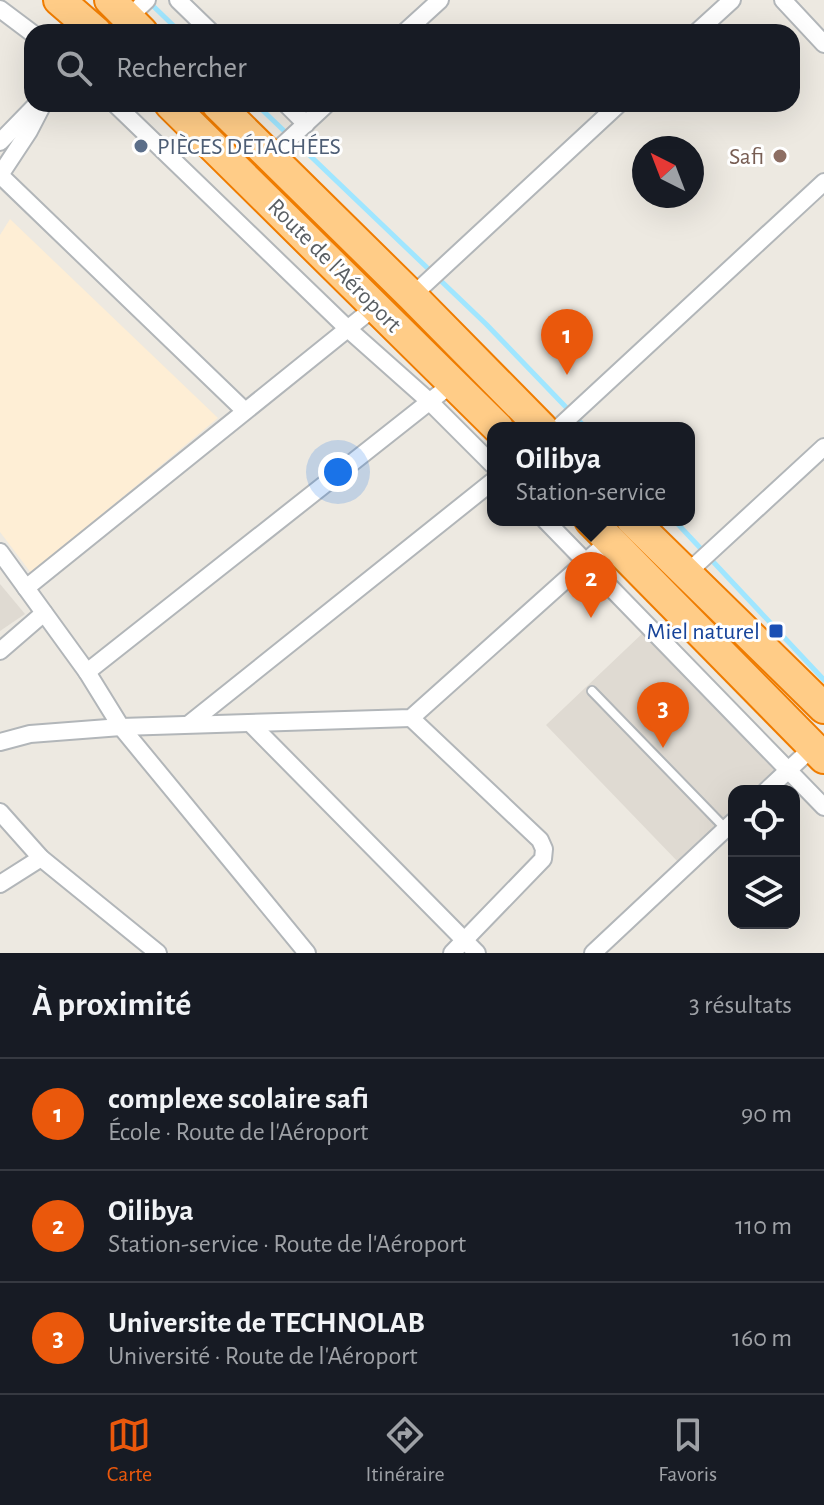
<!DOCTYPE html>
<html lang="fr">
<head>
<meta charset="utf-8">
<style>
	body { margin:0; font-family:"Alegreya Sans",sans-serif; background:#20242c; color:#f1f3f6 }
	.controls { position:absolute; right:24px; bottom:24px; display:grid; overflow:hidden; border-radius:16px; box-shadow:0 8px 32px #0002 }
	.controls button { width:72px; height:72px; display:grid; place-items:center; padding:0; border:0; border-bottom:2px solid #363941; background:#171b24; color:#f1f3f6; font:40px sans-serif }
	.compass { position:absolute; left:632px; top:136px; width:72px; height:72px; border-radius:50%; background:#171b24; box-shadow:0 8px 32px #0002; rotate:318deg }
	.you { position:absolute; left:338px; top:472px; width:28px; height:28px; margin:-20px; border:6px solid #fff; border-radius:50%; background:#1a73e8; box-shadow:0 0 0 12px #1a73e833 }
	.badge { display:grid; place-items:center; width:52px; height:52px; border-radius:50%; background:#ea580c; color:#fff; font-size:26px; font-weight:700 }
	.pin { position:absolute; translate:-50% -66px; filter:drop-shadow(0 2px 4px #0008) }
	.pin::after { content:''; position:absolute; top:42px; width:28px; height:24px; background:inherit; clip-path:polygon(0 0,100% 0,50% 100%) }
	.popup { position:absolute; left:487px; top:422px; width:208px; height:104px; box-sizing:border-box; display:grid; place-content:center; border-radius:16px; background:#171b24; filter:drop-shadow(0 2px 6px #0005); font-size:26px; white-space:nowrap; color:#9ea1a6 }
	.popup b { font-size:30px; color:#f1f3f6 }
	.popup::after { content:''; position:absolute; left:50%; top:100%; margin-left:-16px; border:16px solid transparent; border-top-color:#171b24 }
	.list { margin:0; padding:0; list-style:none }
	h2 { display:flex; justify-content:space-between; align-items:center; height:104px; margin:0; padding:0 32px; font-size:34px }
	h2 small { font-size:26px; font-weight:400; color:#9ea1a6 }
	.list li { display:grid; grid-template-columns:52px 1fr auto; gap:24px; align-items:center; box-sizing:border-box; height:112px; padding:0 32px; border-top:2px solid #363941 }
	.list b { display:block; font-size:30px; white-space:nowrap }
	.list p { margin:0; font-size:26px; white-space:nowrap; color:#9ea1a6 }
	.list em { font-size:26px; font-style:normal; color:#9ea1a6 }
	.icon { flex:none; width:44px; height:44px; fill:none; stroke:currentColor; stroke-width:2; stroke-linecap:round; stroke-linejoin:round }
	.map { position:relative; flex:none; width:824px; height:953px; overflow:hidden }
	.search { position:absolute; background:#171b24; box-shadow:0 8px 32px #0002; left:24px; right:24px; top:24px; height:88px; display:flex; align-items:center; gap:20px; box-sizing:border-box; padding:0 28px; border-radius:24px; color:#9ea1a6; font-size:30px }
	.sheet { height:440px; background:#171b24 }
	nav { display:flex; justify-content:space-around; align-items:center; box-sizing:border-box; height:112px; border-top:2px solid #363941; background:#171b24; font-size:22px; color:#9ea1a6 }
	nav a { display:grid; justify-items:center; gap:4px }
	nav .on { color:#ea580c }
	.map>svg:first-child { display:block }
</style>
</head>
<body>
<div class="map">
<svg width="824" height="953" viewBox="0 0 824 953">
	<rect width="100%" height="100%" fill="#ede9e1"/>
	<polygon fill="#feeed5" points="10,219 218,418 31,573 0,532 0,235"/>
	<g fill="#dfdad2">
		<polygon points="0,584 25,614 0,631"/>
		<polygon points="646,630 779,770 756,791 734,791 734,811 679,863 546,725"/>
	</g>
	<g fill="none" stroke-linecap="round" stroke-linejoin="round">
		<g stroke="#a0e6ff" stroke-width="5">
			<polyline points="149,2 180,32"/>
			<polyline points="256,104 486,324 586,428"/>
			<polyline points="674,520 824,680"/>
		</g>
		<defs>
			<polyline id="lane" points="592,691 726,829"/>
			<g id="street">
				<polyline points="178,0 211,32"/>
				<polyline points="783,0 824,44"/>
				<polyline points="0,9 32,33"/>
				<polyline points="128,18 147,0"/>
				<polyline points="405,32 440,0"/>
				<polyline points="697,32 732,0"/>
				<polyline points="115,104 348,329 429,401 493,465"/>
				<polyline points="286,104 306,124"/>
				<polyline points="0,142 37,104"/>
				<polyline points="271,156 327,104"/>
				<polyline points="0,175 245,411"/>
				<polyline points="0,175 29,131 43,104"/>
				<polyline points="412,296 619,104"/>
				<polyline points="558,428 824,182"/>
				<polyline points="545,520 824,807"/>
				<polyline points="0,552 87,672 121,727 307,953"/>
				<polyline points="686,574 824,447"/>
				<polyline points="26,588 376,306"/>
				<polyline points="0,651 44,613"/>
				<polyline points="87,672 453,383"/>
				<polyline points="411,718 540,840 544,849 543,859 452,953"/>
				<polyline points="250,723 477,953"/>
				<polyline points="189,724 493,481"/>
				<polyline points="0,742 30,734 121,727 411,718 610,540"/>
				<polyline points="766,791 813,747"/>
				<polyline points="0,812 41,858 158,953"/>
				<polyline points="0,884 41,858"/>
				<polyline points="593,953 734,821"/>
			</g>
			<g id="highway">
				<polyline points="59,0 96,32"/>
				<polyline points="110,0 142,32"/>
				<polyline points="170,104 498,428"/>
				<polyline points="217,104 412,296 542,428"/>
				<polyline points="590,520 824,758"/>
				<polyline points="632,520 824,708"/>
			</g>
		</defs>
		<use href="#lane" stroke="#b2b6b9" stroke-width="12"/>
		<use href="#street" stroke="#b2b6b9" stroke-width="20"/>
		<use href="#highway" stroke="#ef7c00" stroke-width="34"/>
		<use href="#lane" stroke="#fff" stroke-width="8"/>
		<use href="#street" stroke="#fff" stroke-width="16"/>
		<use href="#highway" stroke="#ffcc87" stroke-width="30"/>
	</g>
	<circle fill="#5c6f8a" stroke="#fff" stroke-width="3" cx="141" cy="146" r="8"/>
	<circle fill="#8d6e63" stroke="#fff" stroke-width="3" cx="780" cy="156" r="8"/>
	<rect fill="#1a4fb4" stroke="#fff" stroke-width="3" x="768" y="623" width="16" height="16" rx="4"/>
	<g text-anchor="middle" stroke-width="6" stroke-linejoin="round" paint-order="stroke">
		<g font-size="24" fill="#4e5e75" stroke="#fff" text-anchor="start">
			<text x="157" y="154">PIÈCES DÉTACHÉES</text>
		</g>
		<g font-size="24" fill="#785e54" stroke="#fff" text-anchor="end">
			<text x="764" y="164">Safi</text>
		</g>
		<g font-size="24" fill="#5a5f63" stroke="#fff">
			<text transform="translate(335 265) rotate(45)" y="8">Route de l'Aéroport</text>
		</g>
		<g font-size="24" fill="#164399" stroke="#fff" text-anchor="end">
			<text x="760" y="639">Miel naturel</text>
		</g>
	</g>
</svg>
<div class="controls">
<button><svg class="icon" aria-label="locate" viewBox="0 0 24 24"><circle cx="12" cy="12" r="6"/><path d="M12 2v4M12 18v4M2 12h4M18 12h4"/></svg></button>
<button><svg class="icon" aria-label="layers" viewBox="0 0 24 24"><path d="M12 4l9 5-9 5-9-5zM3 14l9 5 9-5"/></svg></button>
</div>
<svg class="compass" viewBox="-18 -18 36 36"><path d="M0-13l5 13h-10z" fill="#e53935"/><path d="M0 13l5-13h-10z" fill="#9ea1a6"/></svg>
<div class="you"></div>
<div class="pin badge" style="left:567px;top:375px">1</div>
<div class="pin badge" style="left:591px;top:618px">2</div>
<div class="popup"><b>Oilibya</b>Station-service</div>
<div class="pin badge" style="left:663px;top:748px">3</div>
<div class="search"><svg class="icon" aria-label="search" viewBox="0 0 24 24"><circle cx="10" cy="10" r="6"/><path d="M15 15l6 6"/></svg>Rechercher</div>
</div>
<section class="sheet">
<h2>À proximité<small>3 résultats</small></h2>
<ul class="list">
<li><span class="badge">1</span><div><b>complexe scolaire safi</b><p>École · Route de l'Aéroport</p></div><em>90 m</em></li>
<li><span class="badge">2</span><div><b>Oilibya</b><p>Station-service · Route de l'Aéroport</p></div><em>110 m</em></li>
<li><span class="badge">3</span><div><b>Universite de TECHNOLAB</b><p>Université · Route de l'Aéroport</p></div><em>160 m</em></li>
</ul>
</section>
<nav>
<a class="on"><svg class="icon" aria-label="map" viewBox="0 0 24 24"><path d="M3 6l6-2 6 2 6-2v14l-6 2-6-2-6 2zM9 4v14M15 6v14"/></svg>Carte</a>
<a><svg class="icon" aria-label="directions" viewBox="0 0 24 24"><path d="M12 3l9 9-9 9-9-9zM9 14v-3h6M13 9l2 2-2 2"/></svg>Itinéraire</a>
<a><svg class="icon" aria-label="saved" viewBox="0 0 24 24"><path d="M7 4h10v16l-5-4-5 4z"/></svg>Favoris</a>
</nav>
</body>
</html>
